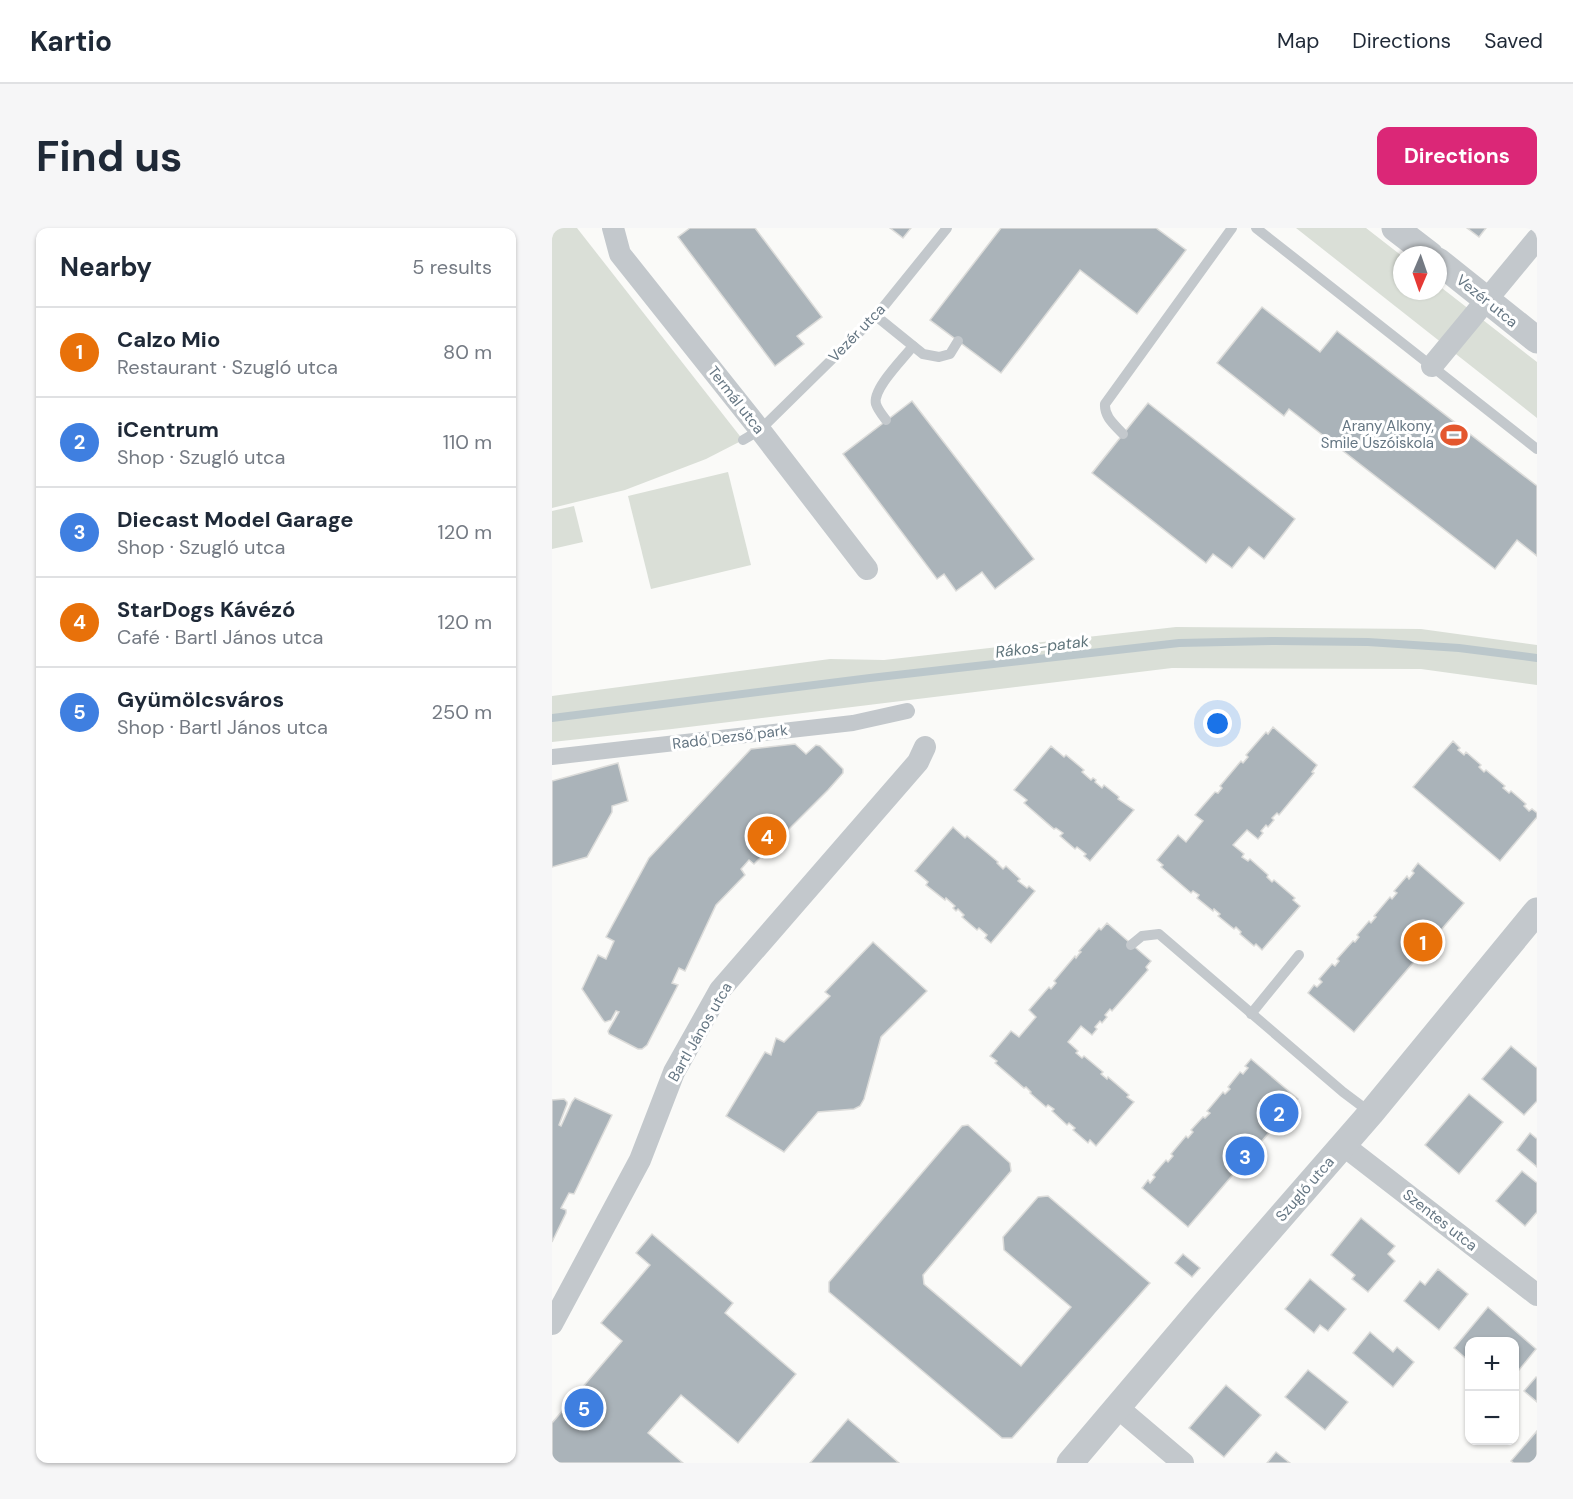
<!DOCTYPE html>
<html lang="en">
<head>
<meta charset="utf-8">
<style>
	body { margin:0; font-family:"DM Sans",sans-serif; background:#f6f6f7; color:#1f2937 }
	.controls { position:absolute; right:18px; bottom:18px; display:grid; overflow:hidden; border-radius:12px; box-shadow:0 2px 4px #0004 }
	.controls button { width:54px; height:54px; display:grid; place-items:center; padding:0; border:0; border-bottom:2px solid #e0e1e3; background:#fff; color:#1f2937; font:30px sans-serif }
	.compass { position:absolute; left:841px; top:18px; width:54px; height:54px; border-radius:50%; background:#fff; box-shadow:0 2px 4px #0004; rotate:182deg }
	.you { position:absolute; left:666px; top:496px; width:21px; height:21px; margin:-15px; border:4px solid #fff; border-radius:50%; background:#1a73e8; box-shadow:0 0 0 9px #1a73e833 }
	.badge { display:grid; place-items:center; width:39px; height:39px; border-radius:50%; background:#db2777; color:#fff; font-size:20px; font-weight:700 }
	.pin { position:absolute; translate:-50% -50%; border:3px solid #fff; box-shadow:0 2px 6px #0006 }
	.list { margin:0; padding:0; list-style:none }
	h2 { display:flex; justify-content:space-between; align-items:center; height:78px; margin:0; padding:0 24px; font-size:26px }
	h2 small { font-size:20px; font-weight:400; color:#747a83 }
	.list li { display:grid; grid-template-columns:39px 1fr auto; gap:18px; align-items:center; box-sizing:border-box; height:90px; padding:0 24px; border-top:2px solid #e0e1e3 }
	.list b { display:block; font-size:22px; white-space:nowrap }
	.list p { margin:0; font-size:20px; white-space:nowrap; color:#747a83 }
	.list em { font-size:20px; font-style:normal; color:#747a83 }
	.map { position:relative; flex:none; width:985px; height:1235px; overflow:hidden; border-radius:12px }
	header { display:flex; align-items:center; gap:36px; box-sizing:border-box; height:84px; padding:0 30px; background:#fff; border-bottom:2px solid #e0e1e3 }
	header strong { font-size:28px }
	nav { display:flex; gap:33px; margin-inline-start:auto; font-size:21px }
	.intro { display:flex; align-items:center; justify-content:space-between; box-sizing:border-box; height:144px; padding:0 36px }
	h1 { margin:0; font-size:42px }
	.button { padding:15px 27px; border-radius:12px; background:#db2777; color:#fff; font-size:21px; font-weight:700 }
	main { display:flex; gap:36px; padding:0 36px }
	aside { flex:1; background:#fff; border-radius:12px; box-shadow:0 2px 4px #0004 }
	.map>svg:first-child { display:block }
</style>
</head>
<body>
<header>
<strong>Kartio</strong>
<nav><a>Map</a><a>Directions</a><a>Saved</a></nav>
</header>
<div class="intro"><h1>Find us</h1><a class="button">Directions</a></div>
<main>
<aside>
<h2>Nearby<small>5 results</small></h2>
<ul class="list">
<li><span class="badge" style="background:#e8710a">1</span><div><b>Calzo Mio</b><p>Restaurant · Szugló utca</p></div><em>80 m</em></li>
<li><span class="badge" style="background:#3f7fe0">2</span><div><b>iCentrum</b><p>Shop · Szugló utca</p></div><em>110 m</em></li>
<li><span class="badge" style="background:#3f7fe0">3</span><div><b>Diecast Model Garage</b><p>Shop · Szugló utca</p></div><em>120 m</em></li>
<li><span class="badge" style="background:#e8710a">4</span><div><b>StarDogs Kávézó</b><p>Café · Bartl János utca</p></div><em>120 m</em></li>
<li><span class="badge" style="background:#3f7fe0">5</span><div><b>Gyümölcsváros</b><p>Shop · Bartl János utca</p></div><em>250 m</em></li>
</ul>
</aside>
<div class="map">
<svg width="985" height="1235" viewBox="0 0 985 1235">
	<rect width="100%" height="100%" fill="#fafaf8"/>
	<g fill="#dadfd7">
		<polygon points="0,0 25,0 191,212 154,231 73,262 0,280"/>
		<polygon points="744,0 814,0 850,28 850,63 886,63 886,57 985,134 985,190"/>
		<polygon points="176,244 199,337 99,361 76,268"/>
		<polygon points="22,278 31,314 0,321 0,283"/>
		<polygon points="624,399 869,401 985,417 985,457 869,441 620,440 120,501 0,514 0,468 278,431 332,432"/>
	</g>
	<g fill="none" stroke-linecap="round" stroke-linejoin="round">
		<polyline stroke="#bbc7cb" stroke-width="8" points="0,490 318,450 627,415 723,413 816,414 907,420 985,430"/>
	</g>
	<g fill="#aab3b9" stroke="#dcdcda" stroke-width="1.5">
		<polygon points="138,0 203,0 270,89 245,108 252,116 223,138 126,9"/>
		<polygon points="338,0 359,0 351,10"/>
		<polygon points="449,0 604,0 634,22 585,86 528,42 449,145 378,92"/>
		<polygon points="915,0 934,0 927,9"/>
		<polygon points="710,79 768,124 785,103 985,258 985,328 965,312 943,341 737,181 732,188 665,135"/>
		<polygon points="360,173 482,331 443,361 430,344 404,363 392,346 385,351 291,226"/>
		<polygon points="596,175 743,291 712,331 697,319 680,340 661,326 654,335 540,245"/>
		<polygon points="721,499 765,537 760,544 762,545 727,587 725,585 720,590 722,592 716,599 714,597 709,603 711,605 706,611 695,602 681,617 692,626 690,629 696,633 698,631 716,647 715,649 720,654 722,652 743,670 741,672 748,678 710,722 704,716 702,718 688,706 689,704 684,699 682,701 666,688 668,686 662,681 661,683 645,670 647,667 641,663 639,665 609,639 611,637 605,632 626,607 634,614 651,593 643,587 663,564 666,565 670,560 668,558 689,533 691,535 696,529 694,527 714,504 716,506"/>
		<polygon points="901,513 908,520 906,522 912,527 914,524 929,537 927,539 932,544 934,542 953,558 951,560 957,565 959,563 974,576 972,578 977,583 980,581 985,585 985,589 948,633 861,559"/>
		<polygon points="243,516 254,526 264,517 268,518 291,541 291,545 276,562 202,636 197,632 189,641 193,647 164,677 133,743 127,740 120,755 126,757 95,817 90,821 86,821 57,806 56,803 67,784 64,783 59,792 53,794 51,792 30,761 46,727 54,731 62,713 54,709 97,630 199,521"/>
		<polygon points="499,518 512,529 514,527 532,542 530,544 539,552 541,550 544,552 543,554 550,560 552,557 567,569 566,571 582,582 538,633 532,628 534,626 525,619 523,621 508,608 511,605 504,600 502,601 472,575 475,572 462,562"/>
		<polygon points="66,535 76,573 60,578 60,584 35,629 0,639 0,553"/>
		<polygon points="401,599 413,610 415,608 446,634 445,635 451,641 454,638 468,651 466,653 475,660 477,658 483,663 439,715 433,710 435,707 427,700 425,702 410,689 412,687 406,681 404,683 401,680 403,678 394,670 393,672 374,657 376,654 363,643"/>
		<polygon points="866,635 912,675 802,804 756,765 762,757 765,759 770,754 767,751 780,736 783,738 787,733 785,731 801,713 803,714 807,709 805,707 817,693 819,695 824,689 822,688 838,669 840,671 845,665 842,663 855,648 857,651 862,645 860,643"/>
		<polygon points="555,695 599,733 594,739 596,742 560,783 558,781 553,787 555,789 550,795 548,793 543,799 545,801 540,807 529,798 516,814 526,823 524,825 530,830 532,828 551,844 549,846 555,851 556,849 577,867 575,869 582,874 544,918 538,912 536,915 521,902 523,900 517,895 515,897 500,883 502,881 496,877 494,879 478,865 479,864 474,859 472,860 443,835 445,833 438,828 459,803 467,809 484,789 477,782 497,759 499,761 504,755 502,753 523,728 524,730 527,726 529,724 527,723 547,700 549,702"/>
		<polygon points="321,714 375,763 329,809 312,871 308,878 302,881 266,884 232,924 174,888 213,824 219,827 224,810 232,814 278,768 273,764"/>
		<polygon points="959,818 985,840 985,873 972,887 930,851"/>
		<polygon points="699,831 746,871 636,999 590,960 596,952 598,955 603,949 601,947 614,932 616,934 621,928 619,926 634,908 636,910 641,904 639,902 651,889 653,890 658,885 655,883 671,864 673,866 678,861 676,859 688,844 691,846 696,840 693,838"/>
		<polygon points="917,866 951,894 907,946 873,917"/>
		<polygon points="23,870 60,887 22,966 17,965 9,980 14,982 14,985 0,1014 0,872 12,871 15,874 15,876 7,897 9,898 20,874"/>
		<polygon points="416,897 458,935 459,943 371,1047 372,1056 469,1138 519,1079 452,1022 451,1009 486,969 496,968 598,1055 460,1210 450,1210 277,1064 277,1054 410,898"/>
		<polygon points="978,905 985,911 985,939 965,922"/>
		<polygon points="970,943 985,955 985,984 973,998 944,973"/>
		<polygon points="809,990 843,1018 836,1026 843,1033 816,1064 800,1051 803,1047 779,1027"/>
		<polygon points="100,1006 181,1075 173,1085 244,1146 186,1215 129,1167 96,1205 131,1235 0,1235 0,1195 70,1113 49,1095 98,1037 84,1025"/>
		<polygon points="631,1026 648,1040 640,1049 623,1035"/>
		<polygon points="886,1041 916,1066 887,1102 852,1073 868,1053 873,1057"/>
		<polygon points="758,1051 794,1081 776,1103 768,1097 762,1105 733,1081"/>
		<polygon points="936,1079 984,1121 963,1147 963,1114 918,1114 918,1134 902,1120"/>
		<polygon points="818,1104 841,1124 845,1119 862,1134 841,1159 801,1125"/>
		<polygon points="756,1142 796,1174 773,1202 733,1169"/>
		<polygon points="984,1149 985,1150 985,1174 972,1163"/>
		<polygon points="674,1157 709,1187 672,1229 637,1200"/>
		<polygon points="296,1191 347,1235 258,1235"/>
		<polygon points="985,1203 985,1235 962,1235 959,1233"/>
		<polygon points="724,1224 738,1235 715,1235"/>
	</g>
	<g fill="none" stroke-linecap="round" stroke-linejoin="round">
		<g stroke="#c3c8cc" stroke-width="10">
			<polyline points="704,0 985,221"/>
			<polyline points="324,88 371,126 387,129 398,126 406,113"/>
			<path d="M 334,192 C 331,188 326,182 324,176 C 320,161 352,130 361,118"/>
			<path d="M 571,206 C 563,197 552,189 553,176 L 680,0"/>
			<polyline points="191,212 208,202 324,88 395,0"/>
			<polyline points="579,717 590,708 607,706 791,864 819,885"/>
			<polyline points="699,786 747,727"/>
		</g>
		<polyline stroke="#c3c8cc" stroke-width="16" points="0,529 301,495 355,483"/>
		<g stroke="#c3c8cc" stroke-width="22">
			<polyline points="61,0 68,26 208,202 315,341"/>
			<polyline points="880,138 985,11"/>
			<polyline points="791,917 985,1067"/>
			<polyline points="0,1096 88,932 122,844 168,762 366,534 373,519"/>
			<polyline points="565,1179 631,1235"/>
		</g>
		<g stroke="#c3c8cc" stroke-width="27">
			<polyline points="843,0 878,27"/>
			<polyline points="886,33 985,112"/>
			<polyline points="518,1235 652,1077 819,885 985,683"/>
		</g>
	</g>
	<defs>
		<symbol id="stadium-bare" viewBox="-9 -9 18 18"><path d="M0-5a6.5 5 0 1 0 0 10a6.5 5 0 1 0 0-10ZM-3.5-1.8h7v3.6h-7Z" fill="#e4572e" stroke="#fff" stroke-width="2.5" paint-order="stroke"/></symbol>
	</defs>
	<g fill-rule="evenodd">
		<use href="#stadium-bare" x="883" y="188" width="38" height="38"/>
	</g>
	<g text-anchor="middle" stroke-width="6" stroke-linejoin="round" paint-order="stroke">
		<g font-size="15" fill="#657683" stroke="#fff">
			<text transform="translate(935 73) rotate(39)" y="5">Vezér utca</text>
			<text transform="translate(305 105) rotate(-46)" y="5">Vezér utca</text>
			<text transform="translate(184 172) rotate(52)" y="5">Termál utca</text>
			<text transform="translate(178 509) rotate(-7)" y="5">Radó Dezső park</text>
			<text transform="translate(148 804) rotate(-60)" y="5">Bartl János utca</text>
			<text transform="translate(753 961) rotate(-49)" y="5">Szugló utca</text>
			<text transform="translate(888 992) rotate(38)" y="5">Szentes utca</text>
		</g>
		<g font-size="15" fill="#657683" stroke="#fff" text-anchor="end">
			<text x="882" y="203">Arany Alkony,<tspan x="882" dy="17">Smile Úszóiskola</tspan></text>
		</g>
		<g font-size="16" font-style="italic" fill="#60757c" stroke="#fff">
			<text transform="translate(490 418) rotate(-7)" y="6">Rákos-patak</text>
		</g>
	</g>
</svg>
<div class="controls">
<button>+</button>
<button>−</button>
</div>
<svg class="compass" viewBox="-18 -18 36 36"><path d="M0-13l5 13h-10z" fill="#e53935"/><path d="M0 13l5-13h-10z" fill="#747a83"/></svg>
<div class="you"></div>
<div class="pin badge" style="left:871px;top:714px;background:#e8710a">1</div>
<div class="pin badge" style="left:727px;top:885px;background:#3f7fe0">2</div>
<div class="pin badge" style="left:693px;top:928px;background:#3f7fe0">3</div>
<div class="pin badge" style="left:215px;top:608px;background:#e8710a">4</div>
<div class="pin badge" style="left:32px;top:1180px;background:#3f7fe0">5</div>
</div>
</main>
</body>
</html>
